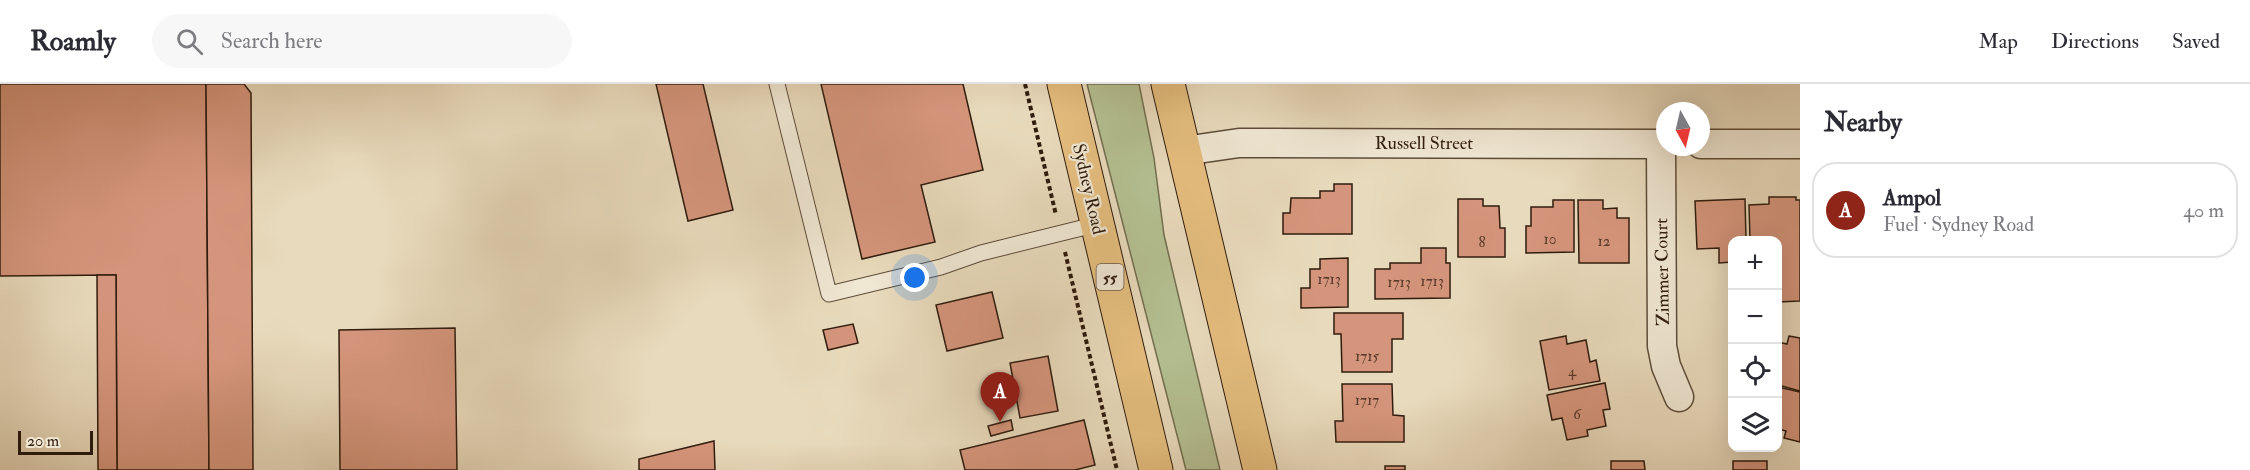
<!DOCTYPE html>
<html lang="en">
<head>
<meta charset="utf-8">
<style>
	body { margin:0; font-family:"IM FELL Double Pica",serif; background:#f7f7f7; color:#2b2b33 }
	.controls { position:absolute; right:18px; bottom:18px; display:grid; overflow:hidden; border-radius:12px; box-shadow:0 6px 24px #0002 }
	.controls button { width:54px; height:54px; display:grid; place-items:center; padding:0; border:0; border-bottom:2px solid #e1e1e2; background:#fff; color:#2b2b33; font:30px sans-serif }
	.compass { position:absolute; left:1656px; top:18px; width:54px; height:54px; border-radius:50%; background:#fff; box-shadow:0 6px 24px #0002; rotate:172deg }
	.scale { position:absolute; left:18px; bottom:15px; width:75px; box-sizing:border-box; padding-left:6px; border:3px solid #2f1c0d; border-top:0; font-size:16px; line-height:21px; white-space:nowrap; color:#2f1c0d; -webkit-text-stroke:4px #f0e7d3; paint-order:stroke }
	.you { position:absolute; left:915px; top:194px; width:21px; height:21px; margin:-15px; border:4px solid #fff; border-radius:50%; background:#1a73e8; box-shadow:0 0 0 9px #1a73e833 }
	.badge { display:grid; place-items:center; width:39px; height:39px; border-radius:50%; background:#8f2418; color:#fff; font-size:20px; font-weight:700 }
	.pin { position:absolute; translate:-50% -50px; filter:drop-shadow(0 2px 3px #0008) }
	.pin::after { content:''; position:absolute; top:32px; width:21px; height:18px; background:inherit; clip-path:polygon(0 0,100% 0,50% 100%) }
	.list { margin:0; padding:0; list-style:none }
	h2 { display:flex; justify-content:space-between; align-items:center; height:78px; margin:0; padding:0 24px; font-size:26px }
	h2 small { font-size:20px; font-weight:400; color:#7c7c81 }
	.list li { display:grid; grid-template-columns:39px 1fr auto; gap:18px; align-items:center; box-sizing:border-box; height:96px; margin:0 12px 12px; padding:0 12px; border:2px solid #e1e1e2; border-radius:24px }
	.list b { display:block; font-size:22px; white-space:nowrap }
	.list p { margin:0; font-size:20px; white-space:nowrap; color:#7c7c81 }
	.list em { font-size:20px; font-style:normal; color:#7c7c81 }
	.icon { flex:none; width:33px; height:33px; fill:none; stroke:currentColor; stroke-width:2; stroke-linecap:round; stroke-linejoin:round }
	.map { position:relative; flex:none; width:1800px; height:386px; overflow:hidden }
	header { display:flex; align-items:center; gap:36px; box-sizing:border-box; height:84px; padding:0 30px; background:#fff; border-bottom:2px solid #e1e1e2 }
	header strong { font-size:28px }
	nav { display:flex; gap:33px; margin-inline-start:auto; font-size:21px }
	.search { width:420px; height:54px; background:#f7f7f7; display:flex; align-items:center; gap:15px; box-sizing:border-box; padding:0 21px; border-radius:33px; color:#7c7c81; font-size:22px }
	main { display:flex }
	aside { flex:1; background:#fff }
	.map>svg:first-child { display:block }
</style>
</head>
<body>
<header>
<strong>Roamly</strong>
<div class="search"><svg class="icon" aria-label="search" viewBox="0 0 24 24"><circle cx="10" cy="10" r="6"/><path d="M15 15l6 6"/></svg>Search here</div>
<nav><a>Map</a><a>Directions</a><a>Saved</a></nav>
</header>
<main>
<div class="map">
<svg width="1800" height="386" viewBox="0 0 1800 386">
	<rect width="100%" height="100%" fill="#e8dabc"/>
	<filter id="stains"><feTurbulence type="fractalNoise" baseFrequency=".00333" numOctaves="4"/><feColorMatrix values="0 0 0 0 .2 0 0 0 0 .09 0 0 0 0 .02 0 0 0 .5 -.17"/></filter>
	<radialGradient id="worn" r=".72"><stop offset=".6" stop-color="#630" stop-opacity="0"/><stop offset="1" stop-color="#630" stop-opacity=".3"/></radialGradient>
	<polygon fill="#b4c092" stroke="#726e50" stroke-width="1.5" points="1087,0 1139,0 1154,74 1164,151 1220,386 1186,386"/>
	<g fill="#d5957c" stroke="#2f1c0d" stroke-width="1.5">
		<polygon points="0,0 206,0 209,386 117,386 116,191 0,192"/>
		<polygon points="206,0 244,0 251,9 253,386 209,386"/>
		<polygon points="656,0 703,0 733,126 688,137"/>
		<polygon points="821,0 963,0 983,86 921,101 935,158 862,175"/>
		<polygon points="1334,100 1352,100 1352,150 1283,150 1283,129 1290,129 1291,114 1320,114 1320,107 1334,107"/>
		<polygon points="1769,113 1796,113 1796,116 1800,116 1800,217 1778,218 1778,156 1750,156 1749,121 1769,120"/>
		<polygon points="1458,115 1483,115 1483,122 1499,122 1500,144 1505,144 1505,173 1458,173"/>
		<polygon points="1745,115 1746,156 1732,156 1732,178 1719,179 1719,164 1697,165 1695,117"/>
		<polygon points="1553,116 1574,116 1574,168 1526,169 1526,142 1531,142 1531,123 1553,123"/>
		<polygon points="1578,116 1603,116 1603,125 1617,124 1617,134 1629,134 1629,179 1579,179"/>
		<polygon points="1421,164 1446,164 1446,179 1450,179 1450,214 1375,215 1375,185 1390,185 1390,179 1421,179"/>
		<polygon points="1348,174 1348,223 1301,224 1301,204 1310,204 1310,185 1320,185 1320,175"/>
		<polygon points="97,191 116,191 117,386 98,386"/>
		<polygon points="992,208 1003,254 947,267 936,221"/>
		<polygon points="1334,229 1403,229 1403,255 1392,255 1392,288 1342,288 1341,250 1334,250"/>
		<polygon points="853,240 858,259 828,266 823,246"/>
		<polygon points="455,244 457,386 340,386 339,246"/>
		<polygon points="1566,252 1567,260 1586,256 1590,278 1596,276 1600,297 1549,306 1540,257"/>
		<polygon points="1789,252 1800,254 1800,307 1778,301 1778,258 1787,260"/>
		<polygon points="1048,272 1058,327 1020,334 1010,279"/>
		<polygon points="1605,299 1610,325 1603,326 1606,342 1587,346 1588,352 1567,356 1562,334 1552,336 1547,311"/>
		<polygon points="1342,300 1392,300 1393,331 1404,332 1404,358 1336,358 1335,337 1343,337"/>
		<polygon points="1778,303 1800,308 1800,358 1784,354 1786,347 1778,345"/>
		<polygon points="1011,336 1013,346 991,352 988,342"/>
		<polygon points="1084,336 1095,381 1075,386 965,386 960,366"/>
		<polygon points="714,357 715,386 639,386 639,375"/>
		<polygon points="1611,377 1644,377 1645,386 1611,386"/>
		<rect x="1733" y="377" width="34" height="9"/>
		<rect x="1385" y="382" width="20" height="4"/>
	</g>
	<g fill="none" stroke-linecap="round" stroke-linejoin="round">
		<defs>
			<polyline id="service" points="777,0 829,210 941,183 981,169 1098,140"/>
			<g id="minor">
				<polyline points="1661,60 1662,262 1666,282 1679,313"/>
				<polyline points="1701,60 1800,60"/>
				<polyline points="1184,67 1239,59 1665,60"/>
			</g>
			<g id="trunk">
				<polyline points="1064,0 1156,386"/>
				<polyline points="1168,0 1260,386"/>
			</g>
		</defs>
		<use href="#service" stroke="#5d4c39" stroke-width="17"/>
		<use href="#minor" stroke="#5d4c39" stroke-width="31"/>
		<use href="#trunk" stroke="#2f1c0d" stroke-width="35"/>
		<g stroke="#2f1c0d" stroke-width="4" stroke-dasharray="4.5 3" stroke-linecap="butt">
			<polyline points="1025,0 1056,131"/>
			<polyline points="1065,168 1117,386"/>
		</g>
		<use href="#service" stroke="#f0e7d3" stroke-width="15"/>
		<use href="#minor" stroke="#f0e7d3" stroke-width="28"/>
		<use href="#trunk" stroke="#e4bd7e" stroke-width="33"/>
	</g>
	<g text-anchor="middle" stroke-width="4.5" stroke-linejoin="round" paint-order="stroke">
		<g font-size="15" fill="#583a29">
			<text x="1550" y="160">10</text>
			<text x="1604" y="162">12</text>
			<text x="1482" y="163">8</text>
			<text x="1329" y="200">1713</text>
			<text x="1432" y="202">1713</text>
			<text x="1399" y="203">1713</text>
			<text x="1367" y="277">1715</text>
			<text x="1572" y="292">4</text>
			<text x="1367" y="321">1717</text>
			<text x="1577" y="335">6</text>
		</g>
		<rect fill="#f0e7d3" stroke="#695948" stroke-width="1.5" x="1096.5" y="180" width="27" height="26" rx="4.5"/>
		<g font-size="16" font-weight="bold" fill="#2f1c0d">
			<text x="1110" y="199">55</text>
		</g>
		<g font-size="18" fill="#2f1c0d" stroke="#f0e7d3">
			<text x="1424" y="65">Russell Street</text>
			<text transform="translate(1089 105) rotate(77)" y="6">Sydney Road</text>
			<text transform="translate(1662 188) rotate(-91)" y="6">Zimmer Court</text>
		</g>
	</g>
	<rect width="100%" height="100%" filter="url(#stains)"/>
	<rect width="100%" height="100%" fill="url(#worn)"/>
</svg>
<div class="controls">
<button>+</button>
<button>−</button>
<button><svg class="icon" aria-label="locate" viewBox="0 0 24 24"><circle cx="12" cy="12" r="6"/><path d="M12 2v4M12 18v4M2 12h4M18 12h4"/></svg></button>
<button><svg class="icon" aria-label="layers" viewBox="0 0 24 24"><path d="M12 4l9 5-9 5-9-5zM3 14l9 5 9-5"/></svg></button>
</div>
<svg class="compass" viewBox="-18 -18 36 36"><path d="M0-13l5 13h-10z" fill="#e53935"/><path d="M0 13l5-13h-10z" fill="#7c7c81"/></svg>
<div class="scale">20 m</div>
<div class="you"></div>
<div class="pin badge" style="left:1000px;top:338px">A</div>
</div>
<aside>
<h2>Nearby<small></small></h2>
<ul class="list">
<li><span class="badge">A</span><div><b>Ampol</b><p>Fuel · Sydney Road</p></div><em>40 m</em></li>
</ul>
</aside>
</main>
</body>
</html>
